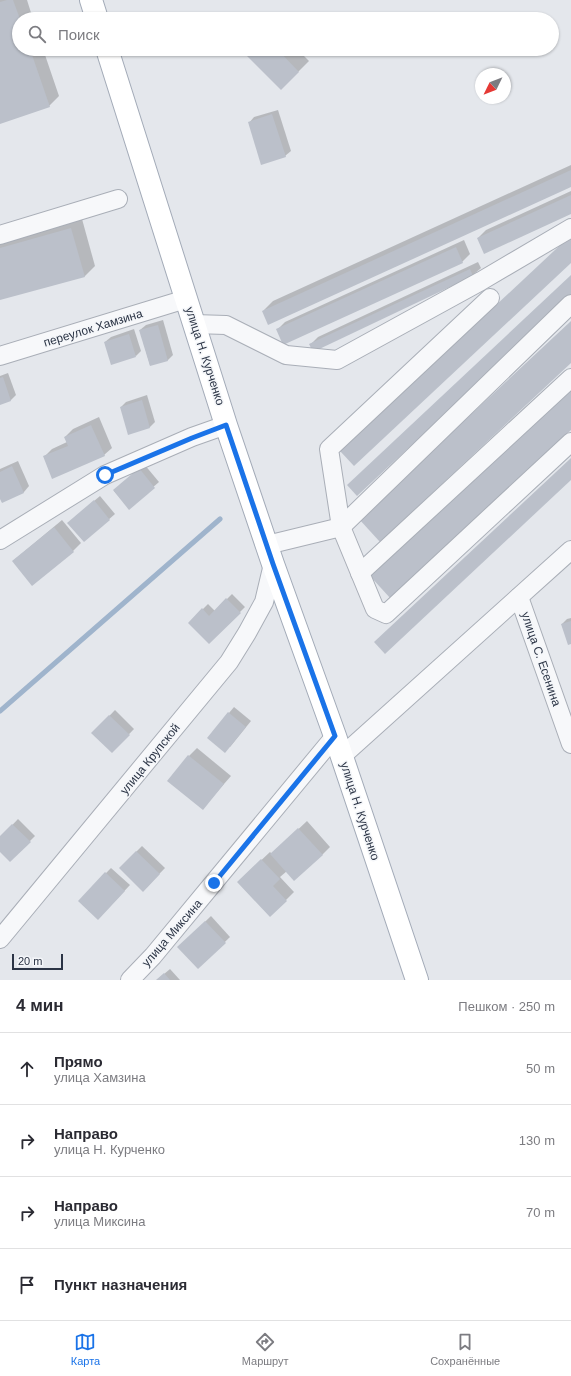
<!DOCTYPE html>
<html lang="ru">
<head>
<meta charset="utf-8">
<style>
	body { margin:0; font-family:Helvetica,sans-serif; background:#f7f7f7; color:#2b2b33 }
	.compass { position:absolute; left:475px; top:68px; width:36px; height:36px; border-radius:50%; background:#fff; box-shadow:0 1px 3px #0004; rotate:227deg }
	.scale { position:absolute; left:12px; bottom:10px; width:51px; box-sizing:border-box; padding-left:4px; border:2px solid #2b3445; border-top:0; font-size:11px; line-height:14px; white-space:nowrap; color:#2b3445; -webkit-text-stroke:3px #f4f6f9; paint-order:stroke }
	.stop { position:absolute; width:12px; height:12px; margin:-9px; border:3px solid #1a73e8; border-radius:50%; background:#fff }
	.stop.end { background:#1a73e8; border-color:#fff; box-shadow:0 1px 4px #0008 }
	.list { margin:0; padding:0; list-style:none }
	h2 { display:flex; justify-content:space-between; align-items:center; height:52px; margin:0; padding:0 16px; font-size:17px }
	h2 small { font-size:13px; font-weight:400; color:#7c7c81 }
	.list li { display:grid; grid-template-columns:26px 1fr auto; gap:12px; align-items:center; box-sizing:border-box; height:72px; padding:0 16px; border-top:1px solid #e1e1e2 }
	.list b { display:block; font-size:15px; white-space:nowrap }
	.list p { margin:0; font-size:13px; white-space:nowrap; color:#7c7c81 }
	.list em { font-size:13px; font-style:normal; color:#7c7c81 }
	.icon { flex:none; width:22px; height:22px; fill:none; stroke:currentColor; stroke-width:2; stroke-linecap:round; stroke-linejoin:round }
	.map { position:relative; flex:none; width:571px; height:980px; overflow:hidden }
	.search { position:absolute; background:#fff; box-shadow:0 1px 3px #0004; left:12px; right:12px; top:12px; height:44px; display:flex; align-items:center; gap:10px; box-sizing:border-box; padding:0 14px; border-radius:22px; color:#7c7c81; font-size:15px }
	.sheet { height:340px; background:#fff }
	nav { display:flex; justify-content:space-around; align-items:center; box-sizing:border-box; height:56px; border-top:1px solid #e1e1e2; background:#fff; font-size:11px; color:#7c7c81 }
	nav a { display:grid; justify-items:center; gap:2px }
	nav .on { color:#1a73e8 }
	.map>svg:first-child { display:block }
</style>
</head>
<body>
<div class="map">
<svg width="571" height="980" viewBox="0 0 571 980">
	<rect width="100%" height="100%" fill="#e4e7ec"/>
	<g fill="#0003">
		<polygon points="0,0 27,0 33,19 19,19 19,49 43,49 59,96 49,106 0,123"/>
		<polygon points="241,49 297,49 309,61 281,89"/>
		<polygon points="278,110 291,151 285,156 249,123 254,117"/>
		<polygon points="571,165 571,186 263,311 273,301"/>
		<polygon points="571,191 571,213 478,238 486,230"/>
		<polygon points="82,219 95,266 85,276 0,299 0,241"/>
		<polygon points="464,240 470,254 462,262 277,330 285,322"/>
		<polygon points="478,262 481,268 473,275 310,345 318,337"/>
		<polygon points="163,320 173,355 168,360 150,365 140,330 146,325"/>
		<polygon points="134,329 141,351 136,356 105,342 111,337"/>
		<polygon points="8,373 16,395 11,400 0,404 0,376"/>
		<polygon points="147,395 155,422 150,427 129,433 121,407 126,402"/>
		<polygon points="99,417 112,448 104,455 44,457 52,449 67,442 65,437 73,429"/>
		<polygon points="18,461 29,486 24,492 2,502 0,497 0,469"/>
		<polygon points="144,464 159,482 129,508 114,491"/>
		<polygon points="100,496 115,514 84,541 74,518"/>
		<polygon points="62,520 81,543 73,551 13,561"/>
		<polygon points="232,594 245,607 209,643 189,623 208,604 215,611"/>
		<polygon points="571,618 571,643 562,624 567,619"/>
		<polygon points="234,707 251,721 230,747 208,738"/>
		<polygon points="115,710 134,729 112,752 93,733"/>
		<polygon points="197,748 231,776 203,808 189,756"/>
		<polygon points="18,819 35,836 10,861 0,851 0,838"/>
		<polygon points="307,821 330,847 322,855 287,871 280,877 294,892 270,916 238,882 270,852 272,854"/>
		<polygon points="142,846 165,868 143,891 120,868"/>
		<polygon points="111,868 130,885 98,919 79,901"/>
		<polygon points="211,916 230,937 198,968 179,947"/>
		<polygon points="170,969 180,980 157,980"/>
	</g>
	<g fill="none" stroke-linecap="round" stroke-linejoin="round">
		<polyline stroke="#9fb4cc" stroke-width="5" points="0,711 220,519"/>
	</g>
	<g fill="#bbc0ca">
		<polygon points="7,0 13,0 20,19 19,49 30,49 50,107 0,124 0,2"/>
		<polygon points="240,49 277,49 299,72 281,90"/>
		<polygon points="272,114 286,157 261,165 248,122"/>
		<polygon points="571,170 571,187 268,325 262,311"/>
		<polygon points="571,195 571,214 484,254 477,238"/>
		<polygon points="71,228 85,277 0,300 0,248"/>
		<polygon points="571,235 571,263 354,466 340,451"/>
		<polygon points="456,247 463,263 283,345 276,329"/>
		<polygon points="470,269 473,276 313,352 309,344"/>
		<polygon points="571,275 571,296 357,496 347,485"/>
		<polygon points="571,321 571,363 380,542 359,519"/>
		<polygon points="158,325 168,361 150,366 139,330"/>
		<polygon points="129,334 136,357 111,365 104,342"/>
		<polygon points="3,377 11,401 0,405 0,378"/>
		<polygon points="571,387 571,430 391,599 370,576"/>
		<polygon points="142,400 150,428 128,435 120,407"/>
		<polygon points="91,425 105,456 52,479 43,456 68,446 64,437"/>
		<polygon points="571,458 571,480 385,654 374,642"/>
		<polygon points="12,466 24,493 2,503 0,499 0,472"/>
		<polygon points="139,468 155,488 129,510 113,490"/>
		<polygon points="94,500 110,520 84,542 67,523"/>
		<polygon points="54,527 74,552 32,586 12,561"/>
		<polygon points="226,598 241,613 209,644 188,623 202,608 209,616"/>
		<polygon points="571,621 571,644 568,645 561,624"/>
		<polygon points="228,712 246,727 225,753 207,738"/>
		<polygon points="109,715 130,735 112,753 91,733"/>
		<polygon points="188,755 224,784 203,810 167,781"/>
		<polygon points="12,824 31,842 10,862 0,852 0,836"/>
		<polygon points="298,828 323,855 294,881 270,854"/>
		<polygon points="136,851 160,874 143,892 119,868"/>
		<polygon points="261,859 280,879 273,886 287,901 270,917 237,882"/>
		<polygon points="105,872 125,891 98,920 78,901"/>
		<polygon points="205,921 226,943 198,969 177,947"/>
		<polygon points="164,973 170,980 156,980"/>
	</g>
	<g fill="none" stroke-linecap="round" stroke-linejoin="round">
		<defs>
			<g id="minor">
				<polyline points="0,235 118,199"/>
				<polyline points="490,298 329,449 341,527 375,609 386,614 571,442"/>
				<polyline points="194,324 226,325 286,355 337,360 481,281 571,228"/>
				<polyline points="0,356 186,299"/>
				<polyline points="0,540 105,475 192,437 226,425"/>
				<polyline points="267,545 341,527 571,304"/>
				<polyline points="360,573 571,378"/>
				<polyline points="519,597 571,744"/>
				<polyline points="342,756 571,550"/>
				<polyline points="0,939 229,662 247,633 264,602 273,564"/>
				<polyline points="130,980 153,956 335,736"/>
			</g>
			<g id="major">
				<polyline points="91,0 97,19"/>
				<polyline points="107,49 226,425 273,564 335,736 417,980"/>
			</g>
		</defs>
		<use href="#minor" stroke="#a9aeb7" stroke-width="20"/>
		<use href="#major" stroke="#a3abb8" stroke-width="24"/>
		<use href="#minor" stroke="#f7f8fa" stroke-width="18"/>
		<use href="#major" stroke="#fff" stroke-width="22"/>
	</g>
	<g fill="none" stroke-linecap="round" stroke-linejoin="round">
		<polyline stroke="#1a73e8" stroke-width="5" points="105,475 192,438 226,425 273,564 335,736 214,883"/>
	</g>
	<g text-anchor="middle" stroke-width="3" stroke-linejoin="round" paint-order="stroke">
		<g font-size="12" fill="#2b3445" stroke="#f4f6f9">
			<text transform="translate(93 328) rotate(-17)" y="4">переулок Хамзина</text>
			<text transform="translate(205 356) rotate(72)" y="4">улица Н. Курченко</text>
			<text transform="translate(541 659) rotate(71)" y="4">улица С. Есенина</text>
			<text transform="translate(150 759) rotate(-51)" y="4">улица Крупской</text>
			<text transform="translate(360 811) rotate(72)" y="4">улица Н. Курченко</text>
			<text transform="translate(172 933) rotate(-49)" y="4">улица Миксина</text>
		</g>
	</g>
</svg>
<svg class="compass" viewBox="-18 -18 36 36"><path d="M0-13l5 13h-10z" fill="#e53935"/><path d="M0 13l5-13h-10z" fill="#7c7c81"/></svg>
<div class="scale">20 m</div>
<div class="stop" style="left:105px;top:475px"></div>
<div class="stop end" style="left:214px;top:883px"></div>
<div class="search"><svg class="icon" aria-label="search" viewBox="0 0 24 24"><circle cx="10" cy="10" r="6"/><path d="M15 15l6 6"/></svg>Поиск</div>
</div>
<section class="sheet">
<h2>4 мин<small>Пешком · 250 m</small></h2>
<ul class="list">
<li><svg class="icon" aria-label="ahead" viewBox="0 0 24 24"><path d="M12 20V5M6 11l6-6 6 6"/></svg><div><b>Прямо</b><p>улица Хамзина</p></div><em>50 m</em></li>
<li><svg class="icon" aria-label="right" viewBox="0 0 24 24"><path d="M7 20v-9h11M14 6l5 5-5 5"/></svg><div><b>Направо</b><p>улица Н. Курченко</p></div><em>130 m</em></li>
<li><svg class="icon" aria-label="right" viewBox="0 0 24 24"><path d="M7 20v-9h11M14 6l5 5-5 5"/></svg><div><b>Направо</b><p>улица Миксина</p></div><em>70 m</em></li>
<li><svg class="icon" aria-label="arrive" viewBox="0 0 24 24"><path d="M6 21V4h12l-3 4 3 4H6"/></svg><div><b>Пункт назначения</b></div></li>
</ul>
</section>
<nav>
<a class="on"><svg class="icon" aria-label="map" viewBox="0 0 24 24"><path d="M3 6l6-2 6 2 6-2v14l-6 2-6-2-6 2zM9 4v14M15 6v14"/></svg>Карта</a>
<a><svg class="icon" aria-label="directions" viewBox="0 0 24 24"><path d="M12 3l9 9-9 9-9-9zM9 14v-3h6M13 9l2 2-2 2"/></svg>Маршрут</a>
<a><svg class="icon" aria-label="saved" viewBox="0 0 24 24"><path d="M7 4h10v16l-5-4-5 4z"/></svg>Сохранённые</a>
</nav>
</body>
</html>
